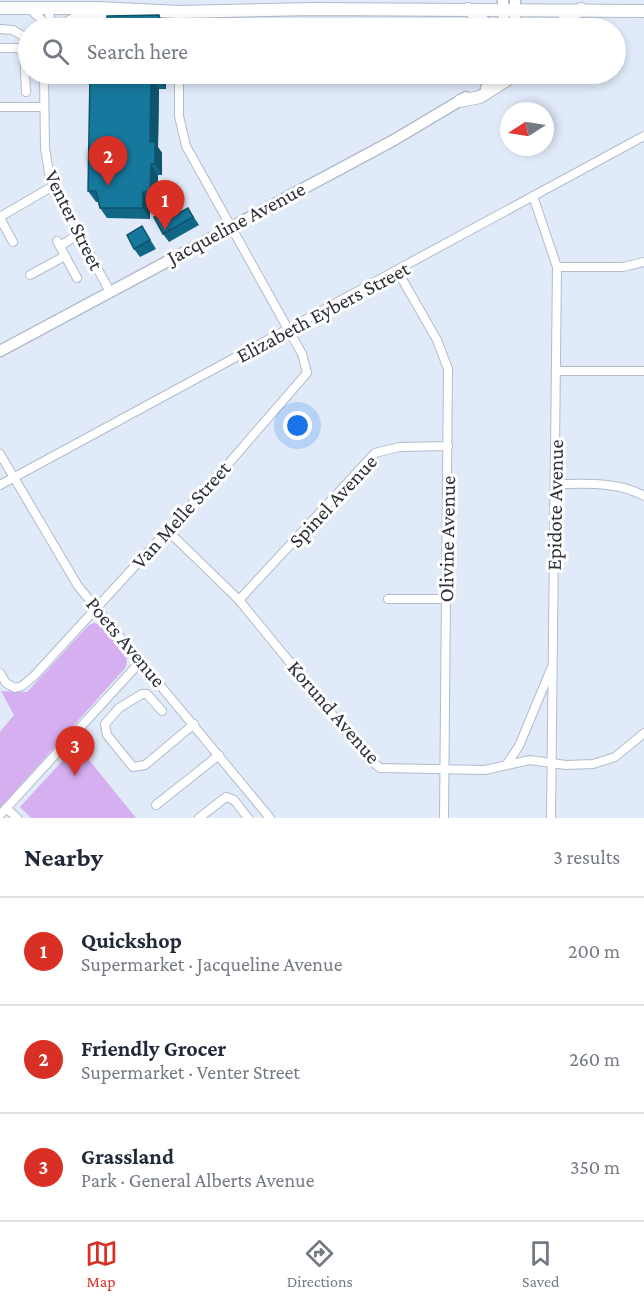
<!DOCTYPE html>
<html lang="en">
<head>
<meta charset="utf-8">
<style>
	body { margin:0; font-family:"Crimson Pro",serif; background:#f2f2f3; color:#1f2937 }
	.compass { position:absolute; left:500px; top:102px; width:54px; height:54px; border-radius:50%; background:#fff; box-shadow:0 3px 9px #0003; rotate:258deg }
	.you { position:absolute; left:298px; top:426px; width:21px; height:21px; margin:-15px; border:4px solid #fff; border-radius:50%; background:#1a73e8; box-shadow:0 0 0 9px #1a73e833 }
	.badge { display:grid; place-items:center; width:39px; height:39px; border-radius:50%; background:#d93025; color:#fff; font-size:20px; font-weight:700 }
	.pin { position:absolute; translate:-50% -50px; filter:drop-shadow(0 2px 3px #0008) }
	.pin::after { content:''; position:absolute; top:32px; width:21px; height:18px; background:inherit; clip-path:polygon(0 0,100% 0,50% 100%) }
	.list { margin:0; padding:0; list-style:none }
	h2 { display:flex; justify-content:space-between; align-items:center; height:78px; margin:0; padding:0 24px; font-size:26px }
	h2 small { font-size:20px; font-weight:400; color:#747a83 }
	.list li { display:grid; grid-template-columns:39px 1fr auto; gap:18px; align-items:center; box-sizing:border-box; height:108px; padding:0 24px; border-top:2px solid #e0e1e3 }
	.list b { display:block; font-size:22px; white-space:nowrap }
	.list p { margin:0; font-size:20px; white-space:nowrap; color:#747a83 }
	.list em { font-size:20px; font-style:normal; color:#747a83 }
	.icon { flex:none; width:33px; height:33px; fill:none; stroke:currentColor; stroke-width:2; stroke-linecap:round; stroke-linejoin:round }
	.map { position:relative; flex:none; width:644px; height:818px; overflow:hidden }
	.search { position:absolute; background:#fff; box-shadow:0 3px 9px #0003; left:18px; right:18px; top:18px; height:66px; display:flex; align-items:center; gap:15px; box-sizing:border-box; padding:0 21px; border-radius:33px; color:#747a83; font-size:22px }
	.sheet { height:402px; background:#fff }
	nav { display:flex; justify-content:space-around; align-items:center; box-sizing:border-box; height:84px; border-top:2px solid #e0e1e3; background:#fff; font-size:16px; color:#747a83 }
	nav a { display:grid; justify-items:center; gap:3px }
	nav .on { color:#d93025 }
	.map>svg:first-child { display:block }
</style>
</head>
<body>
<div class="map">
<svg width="644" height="818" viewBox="0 0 644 818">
	<rect width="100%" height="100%" fill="#e0eaf9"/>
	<g fill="#d6aff0">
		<path d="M 94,623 C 111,626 131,650 126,667 L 0,808 L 0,732 L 14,715 L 1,691 L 27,692 L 89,625 Z"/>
		<polygon points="77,745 136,818 31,818 20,807"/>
	</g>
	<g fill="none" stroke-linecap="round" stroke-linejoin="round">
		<defs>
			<g id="minor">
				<polyline points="47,7 53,28"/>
				<polyline points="30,9 42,20 47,28"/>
				<polyline points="0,29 13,30 28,39"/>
				<polyline points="0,48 17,48 24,52 26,92"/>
				<polyline points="44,74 45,148 50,179 110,292"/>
				<polyline points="0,107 44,107"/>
				<polyline points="533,196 557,267 551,818"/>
				<polyline points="0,217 53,186"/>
				<polyline points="0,218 13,242"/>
				<polyline points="57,241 77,278"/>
				<polyline points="60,246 79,234"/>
				<polyline points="557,267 623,267 644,262"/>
				<polyline points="398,272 437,340 448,369 444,818"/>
				<polyline points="30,275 65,256"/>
				<polyline points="556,371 644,371"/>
				<polyline points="0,454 78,586 270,818"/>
				<path d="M 556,484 C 586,484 617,481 644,496"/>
				<polyline points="0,485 644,136"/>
				<polyline points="167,530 239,600 368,758 380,768 485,770 530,760 566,765 593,764 615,757 644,733"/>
				<polyline points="388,599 446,599"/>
				<polyline points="239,600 375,453 399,447 448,446"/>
				<polyline points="0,673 6,683 15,688 22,686 34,676 223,470 307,373 302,354 186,146 179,116 179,74"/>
				<polyline points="162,711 147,694 142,694 119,708 105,724 107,735 133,767 145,765 194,724"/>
				<polyline points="507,764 519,746 551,669"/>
				<polyline points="156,805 219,755"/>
				<polyline points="6,808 17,818"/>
				<polyline points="0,815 141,661"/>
				<polyline points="199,818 226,797 234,800 248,818"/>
			</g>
			<g id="tertiary">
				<polyline points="503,0 504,28"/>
				<polyline points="515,0 515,28"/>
				<polyline points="486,88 501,74"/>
				<polyline points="0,351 394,140 466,97"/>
			</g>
			<g id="primary">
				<polyline points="0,8 98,8 180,12 314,9 644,11"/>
				<polyline points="468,9 491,28"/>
				<polyline points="60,28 77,18 122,16"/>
				<polyline points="554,28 581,9"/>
				<polyline points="460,101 480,97 516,74"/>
			</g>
		</defs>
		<use href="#minor" stroke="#b2bcca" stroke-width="10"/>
		<use href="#tertiary" stroke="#b2bcca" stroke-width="13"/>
		<use href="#primary" stroke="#b2bcca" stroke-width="14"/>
		<use href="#minor" stroke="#fff" stroke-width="8"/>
		<use href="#tertiary" stroke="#fff" stroke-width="10"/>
		<use href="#primary" stroke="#fff" stroke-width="12"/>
	</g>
	<g fill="#136786">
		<polygon points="166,74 166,89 159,89 158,147 162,153 162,175 158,175 158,202 150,202 150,219 107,218 100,208 98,202 96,202 88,191 90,85 83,75"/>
		<polygon points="188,208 199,225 169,242 163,234 164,212 169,219"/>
		<polygon points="142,226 156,249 140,257 134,249"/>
	</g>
	<g fill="#0f546d">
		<polygon points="159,15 166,26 166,28 159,28"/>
		<polygon points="159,74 166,74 166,89 159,78"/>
		<polygon points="151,78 159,89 158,147 162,153 162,175 155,164 150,142"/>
		<polygon points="151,164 158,175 158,202 150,192"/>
		<polygon points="143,192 150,202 150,219 143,208"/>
	</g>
	<g fill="#16789c" stroke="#0f546d" stroke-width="1.5">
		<polygon points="159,15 159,28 107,28 107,16"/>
		<polygon points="83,74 159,74 159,78 151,78 150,142 155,142 155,164 151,164 150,192 143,192 143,208 100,208 96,191 88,191 90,75 83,75"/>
		<polygon points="188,208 193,217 163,234 154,217 164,212 168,219"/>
		<polygon points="142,226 150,240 134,249 127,235"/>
	</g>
	<g text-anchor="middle" stroke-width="6" stroke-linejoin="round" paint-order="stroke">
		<g font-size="21" fill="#2d3137" stroke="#fff">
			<text transform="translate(74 220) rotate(64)" y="7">Venter Street</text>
			<text transform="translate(236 223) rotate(-28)" y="7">Jacqueline Avenue</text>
			<text transform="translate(323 312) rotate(-28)" y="7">Elizabeth Eybers Street</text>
			<text transform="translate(333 501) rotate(-47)" y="7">Spinel Avenue</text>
			<text transform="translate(555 505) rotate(-89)" y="7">Epidote Avenue</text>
			<text transform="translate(181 515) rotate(-48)" y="7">Van Melle Street</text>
			<text transform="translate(447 539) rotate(-89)" y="7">Olivine Avenue</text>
			<text transform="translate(126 642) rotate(50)" y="7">Poets Avenue</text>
			<text transform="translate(334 712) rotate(49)" y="7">Korund Avenue</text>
		</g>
	</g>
</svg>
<svg class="compass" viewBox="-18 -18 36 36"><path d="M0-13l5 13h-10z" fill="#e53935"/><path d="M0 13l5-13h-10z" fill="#747a83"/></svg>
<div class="you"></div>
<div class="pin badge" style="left:165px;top:230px">1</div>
<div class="pin badge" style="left:108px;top:186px">2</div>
<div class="pin badge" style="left:75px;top:776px">3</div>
<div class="search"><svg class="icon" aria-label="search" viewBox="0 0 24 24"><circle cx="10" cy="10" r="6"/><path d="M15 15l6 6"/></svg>Search here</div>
</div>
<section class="sheet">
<h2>Nearby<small>3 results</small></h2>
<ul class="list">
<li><span class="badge">1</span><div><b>Quickshop</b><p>Supermarket · Jacqueline Avenue</p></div><em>200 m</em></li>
<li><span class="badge">2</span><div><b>Friendly Grocer</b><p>Supermarket · Venter Street</p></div><em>260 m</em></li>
<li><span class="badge">3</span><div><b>Grassland</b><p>Park · General Alberts Avenue</p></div><em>350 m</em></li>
</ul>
</section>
<nav>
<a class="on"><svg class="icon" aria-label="map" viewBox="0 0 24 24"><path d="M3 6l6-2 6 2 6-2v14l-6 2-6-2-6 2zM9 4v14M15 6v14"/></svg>Map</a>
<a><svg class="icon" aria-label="directions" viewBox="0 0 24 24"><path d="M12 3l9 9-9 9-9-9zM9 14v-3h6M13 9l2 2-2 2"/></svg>Directions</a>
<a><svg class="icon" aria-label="saved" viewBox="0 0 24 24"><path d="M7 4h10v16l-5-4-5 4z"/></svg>Saved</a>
</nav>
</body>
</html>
